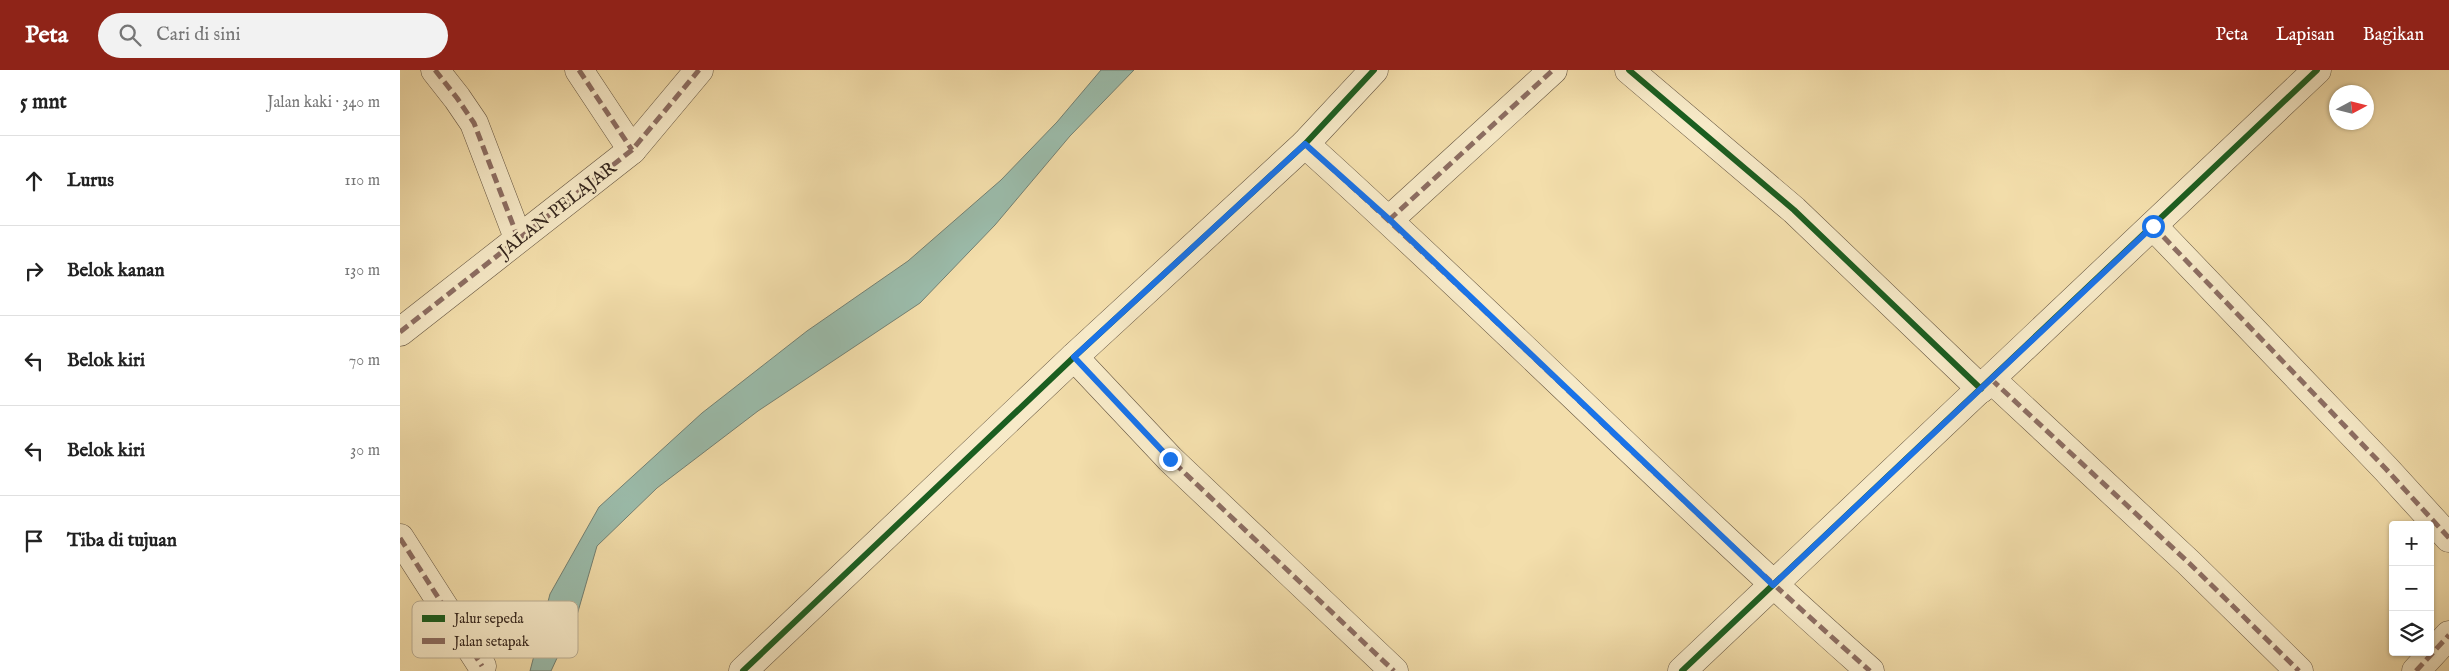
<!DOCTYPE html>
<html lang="id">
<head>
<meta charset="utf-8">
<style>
	body { margin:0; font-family:"IM FELL English",serif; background:#f2f2f2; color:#222 }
	.controls { position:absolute; right:15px; bottom:15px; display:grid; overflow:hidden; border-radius:5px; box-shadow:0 1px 4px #0004 }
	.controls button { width:45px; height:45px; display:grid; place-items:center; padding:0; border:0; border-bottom:1px solid #e0e0e0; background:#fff; color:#222; font:25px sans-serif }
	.compass { position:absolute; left:1929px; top:15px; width:45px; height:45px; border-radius:50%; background:#fff; box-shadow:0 1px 4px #0004; rotate:83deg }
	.stop { position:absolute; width:15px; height:15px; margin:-11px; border:4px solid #1a73e8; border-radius:50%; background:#fff }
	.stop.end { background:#1a73e8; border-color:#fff; box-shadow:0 1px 5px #0008 }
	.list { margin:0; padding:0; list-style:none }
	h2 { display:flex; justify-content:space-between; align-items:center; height:65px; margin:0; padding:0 20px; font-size:21px }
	h2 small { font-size:16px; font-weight:400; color:#767676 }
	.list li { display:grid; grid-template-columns:32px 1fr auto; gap:15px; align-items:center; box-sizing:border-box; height:90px; padding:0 20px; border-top:1px solid #e0e0e0 }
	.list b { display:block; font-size:19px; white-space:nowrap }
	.list em { font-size:16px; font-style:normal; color:#767676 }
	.icon { flex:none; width:28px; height:28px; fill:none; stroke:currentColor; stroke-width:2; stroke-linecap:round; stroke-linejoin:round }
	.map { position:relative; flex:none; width:2049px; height:601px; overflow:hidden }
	header { display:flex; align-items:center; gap:30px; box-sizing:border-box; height:70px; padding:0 25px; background:#8f2418; color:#fff }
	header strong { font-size:24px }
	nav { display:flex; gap:28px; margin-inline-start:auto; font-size:18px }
	.search { width:350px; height:45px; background:#f2f2f2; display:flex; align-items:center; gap:12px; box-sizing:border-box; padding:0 18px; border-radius:28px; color:#767676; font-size:19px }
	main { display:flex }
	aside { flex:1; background:#fff }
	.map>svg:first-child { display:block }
</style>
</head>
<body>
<header>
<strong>Peta</strong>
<div class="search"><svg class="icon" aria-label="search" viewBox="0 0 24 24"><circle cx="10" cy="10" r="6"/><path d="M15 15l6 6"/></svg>Cari di sini</div>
<nav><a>Peta</a><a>Lapisan</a><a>Bagikan</a></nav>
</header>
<main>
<aside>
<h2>5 mnt<small>Jalan kaki · 340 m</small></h2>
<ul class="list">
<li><svg class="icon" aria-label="ahead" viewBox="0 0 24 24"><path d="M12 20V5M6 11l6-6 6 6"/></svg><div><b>Lurus</b></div><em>110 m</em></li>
<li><svg class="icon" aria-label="right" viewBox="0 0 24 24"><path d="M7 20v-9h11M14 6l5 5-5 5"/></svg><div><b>Belok kanan</b></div><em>130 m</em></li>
<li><svg class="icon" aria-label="left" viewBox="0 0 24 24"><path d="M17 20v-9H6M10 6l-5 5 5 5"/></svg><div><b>Belok kiri</b></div><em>70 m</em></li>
<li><svg class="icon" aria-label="left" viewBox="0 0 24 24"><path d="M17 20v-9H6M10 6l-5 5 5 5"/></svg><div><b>Belok kiri</b></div><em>30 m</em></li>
<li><svg class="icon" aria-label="arrive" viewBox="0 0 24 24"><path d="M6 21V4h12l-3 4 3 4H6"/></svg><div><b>Tiba di tujuan</b></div></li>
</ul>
</aside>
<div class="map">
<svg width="2049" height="601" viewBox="0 0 2049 601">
	<rect width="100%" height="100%" fill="#f3deab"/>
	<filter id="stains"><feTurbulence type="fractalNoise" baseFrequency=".004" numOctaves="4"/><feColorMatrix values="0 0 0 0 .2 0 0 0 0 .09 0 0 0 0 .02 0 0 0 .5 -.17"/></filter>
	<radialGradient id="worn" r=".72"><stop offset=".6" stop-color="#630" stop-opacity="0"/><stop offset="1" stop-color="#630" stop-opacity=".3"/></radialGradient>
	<polygon fill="#9bbcab" stroke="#738073" points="701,0 734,0 670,66 595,155 520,233 358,341 257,418 197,476 177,545 151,601 130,601 150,524 199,437 302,343 407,261 508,191 601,110 657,52"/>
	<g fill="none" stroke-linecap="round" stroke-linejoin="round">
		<defs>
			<g id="street">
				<polyline points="35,0 57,28 74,53 118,168"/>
				<polyline points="179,0 232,80"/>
				<polyline points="1229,0 1394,140 1581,319"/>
				<path d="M 905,74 C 1096,246 1277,431 1470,601"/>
				<polyline points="989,150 1153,0"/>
				<polyline points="1753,156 1986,399 2049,468"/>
				<polyline points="0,262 232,80 299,0"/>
				<polyline points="674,287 770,389 994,601"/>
				<polyline points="1591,309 1789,493 1899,601"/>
				<polyline points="0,468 82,596"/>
				<polyline points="343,601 674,287 905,74 974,0"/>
				<polyline points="1282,601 1917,0"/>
				<polyline points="2016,601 2049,565"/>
			</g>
		</defs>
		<use href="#street" stroke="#655541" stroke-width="29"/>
		<use href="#street" stroke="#f7eac8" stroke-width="28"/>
		<g stroke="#8d6e63" stroke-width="5" stroke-dasharray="10 5" stroke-linecap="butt">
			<polyline points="35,0 57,28 74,53 118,168"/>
			<polyline points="179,0 232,80"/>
			<path d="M 905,74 C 1096,246 1277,431 1470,601"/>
			<polyline points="989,150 1153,0"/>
			<polyline points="1753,156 1986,399 2049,468"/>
			<polyline points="0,262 232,80 299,0"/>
			<polyline points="677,284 674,287 770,389 994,601"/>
			<polyline points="1591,309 1789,493 1899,601"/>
			<polyline points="0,468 82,596"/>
			<polyline points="2016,601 2049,565"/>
		</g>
		<defs>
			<g id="cycleway">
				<polyline points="1229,0 1394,140 1581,319"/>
				<polyline points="343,601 674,287 905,74 974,0"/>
				<polyline points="1282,601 1917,0"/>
			</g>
		</defs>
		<use href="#cycleway" stroke="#f7eac8" stroke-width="9"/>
		<use href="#cycleway" stroke="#1b5e20" stroke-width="6"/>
	</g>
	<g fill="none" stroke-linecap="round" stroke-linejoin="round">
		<polyline stroke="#1a73e8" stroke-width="6" points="770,389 674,287 905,74 990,150 1373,515 1753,156"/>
	</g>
	<g text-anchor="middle" stroke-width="5" stroke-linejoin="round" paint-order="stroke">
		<g font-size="18" fill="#36271e" stroke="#f7eac8">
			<text transform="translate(157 139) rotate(-38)" y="6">JALAN PELAJAR</text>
		</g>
	</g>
	<rect x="12" y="531" width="166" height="57" rx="8" fill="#f7eac8" stroke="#bdb095" stroke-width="1"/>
	<rect x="22" y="545" width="23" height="7" fill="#1b5e20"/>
	<rect x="22" y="568" width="23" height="6" fill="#8d6e63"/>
	<g font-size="14" fill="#36271e">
		<text x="54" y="553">Jalur sepeda</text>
		<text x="54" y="576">Jalan setapak</text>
	</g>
	<rect width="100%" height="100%" filter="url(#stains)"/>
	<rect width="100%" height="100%" fill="url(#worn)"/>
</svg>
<div class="controls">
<button>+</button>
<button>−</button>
<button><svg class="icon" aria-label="layers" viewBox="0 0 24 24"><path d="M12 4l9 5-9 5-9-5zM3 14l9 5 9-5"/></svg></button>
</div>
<svg class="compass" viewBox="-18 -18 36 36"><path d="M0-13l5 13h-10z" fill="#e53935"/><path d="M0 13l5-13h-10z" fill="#767676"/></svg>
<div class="stop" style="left:1753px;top:156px"></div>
<div class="stop end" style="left:770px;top:389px"></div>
</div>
</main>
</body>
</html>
